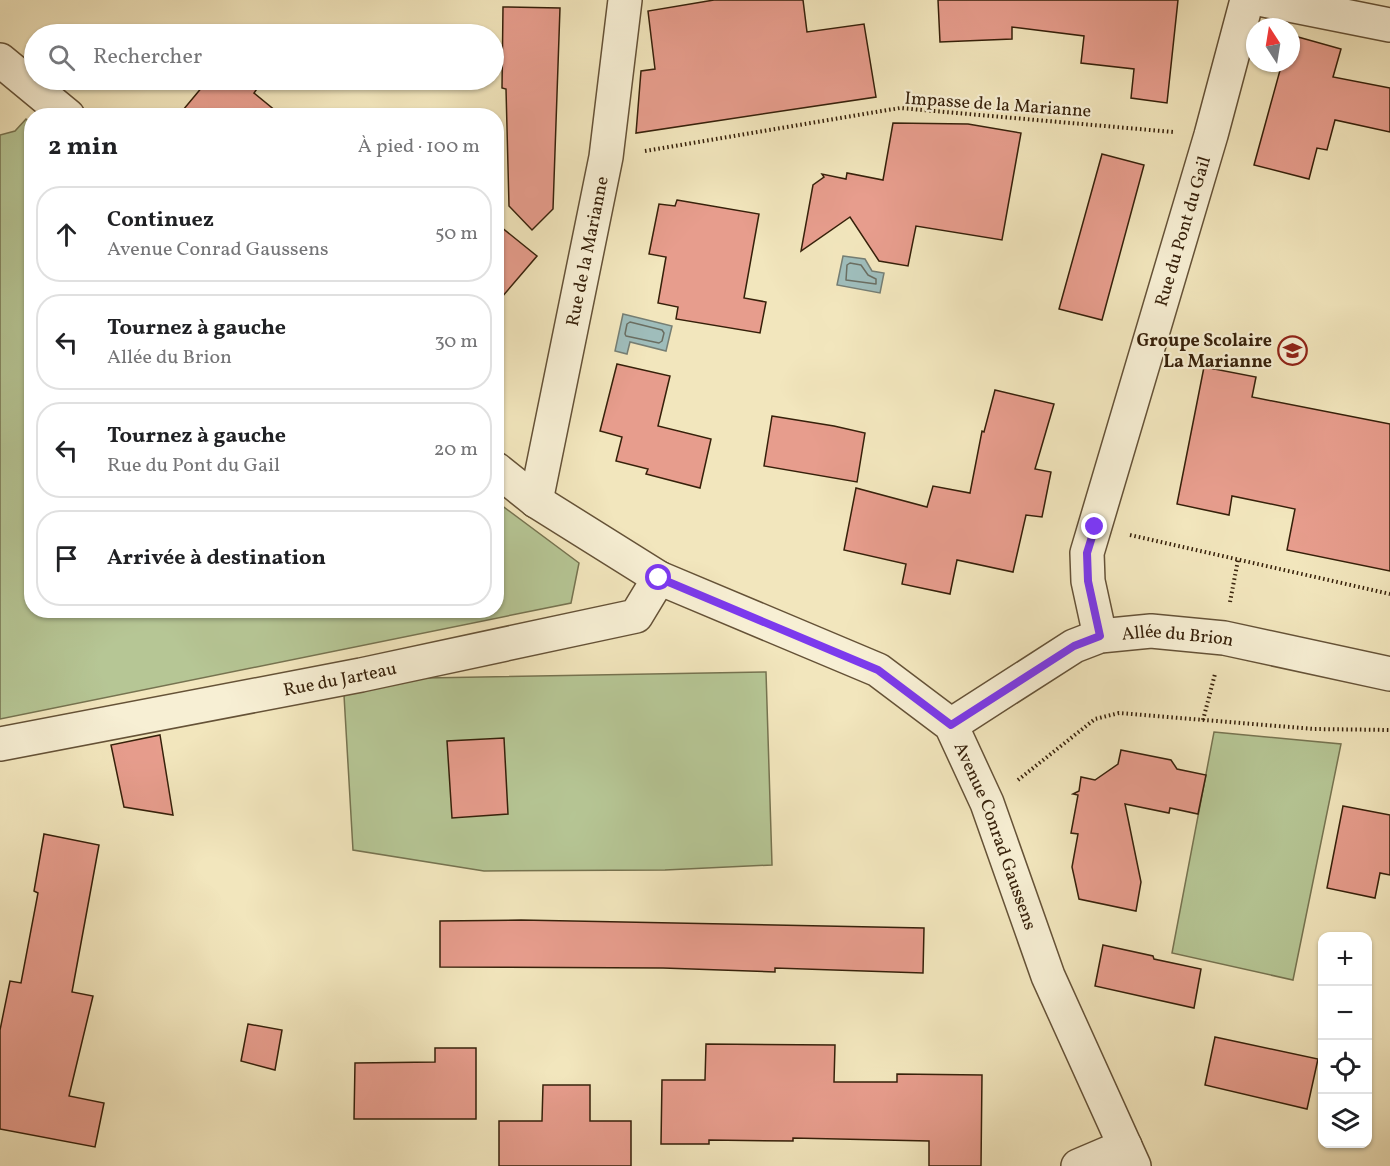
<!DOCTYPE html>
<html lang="fr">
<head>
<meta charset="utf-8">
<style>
	body { margin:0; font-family:Vollkorn,serif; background:#f6f6f6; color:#202124 }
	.controls { position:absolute; right:18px; bottom:18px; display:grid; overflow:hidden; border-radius:12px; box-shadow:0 2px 4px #0004 }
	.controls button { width:54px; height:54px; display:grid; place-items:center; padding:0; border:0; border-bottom:2px solid #e0e0e0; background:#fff; color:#202124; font:30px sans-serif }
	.compass { position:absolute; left:1246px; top:18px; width:54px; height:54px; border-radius:50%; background:#fff; box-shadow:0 2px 4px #0004; rotate:348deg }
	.stop { position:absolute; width:18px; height:18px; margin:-14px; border:4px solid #7c3aed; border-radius:50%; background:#fff }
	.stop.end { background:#7c3aed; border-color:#fff; box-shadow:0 2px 6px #0008 }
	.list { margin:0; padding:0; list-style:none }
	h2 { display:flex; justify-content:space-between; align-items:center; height:78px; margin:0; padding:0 24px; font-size:26px }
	h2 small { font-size:20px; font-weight:400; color:#757577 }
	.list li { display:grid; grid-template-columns:39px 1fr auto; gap:18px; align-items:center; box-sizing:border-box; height:96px; margin:0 12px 12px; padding:0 12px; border:2px solid #e0e0e0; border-radius:24px }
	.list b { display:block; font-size:22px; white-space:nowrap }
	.list p { margin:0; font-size:20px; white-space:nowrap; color:#757577 }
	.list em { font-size:20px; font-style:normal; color:#757577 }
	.icon { flex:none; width:33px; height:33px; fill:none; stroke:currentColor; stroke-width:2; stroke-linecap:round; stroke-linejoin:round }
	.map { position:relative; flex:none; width:1390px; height:1166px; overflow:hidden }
	.search { position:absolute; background:#fff; box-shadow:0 2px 4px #0004; left:24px; top:24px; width:480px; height:66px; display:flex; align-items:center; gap:15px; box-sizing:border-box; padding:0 21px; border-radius:33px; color:#757577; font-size:22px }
	.panel { position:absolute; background:#fff; box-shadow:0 2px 4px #0004; left:24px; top:108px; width:480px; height:510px; border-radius:24px }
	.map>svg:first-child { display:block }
</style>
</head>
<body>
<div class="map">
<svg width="1390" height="1166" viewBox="0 0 1390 1166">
	<rect width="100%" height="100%" fill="#f2e6bd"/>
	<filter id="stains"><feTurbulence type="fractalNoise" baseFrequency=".00333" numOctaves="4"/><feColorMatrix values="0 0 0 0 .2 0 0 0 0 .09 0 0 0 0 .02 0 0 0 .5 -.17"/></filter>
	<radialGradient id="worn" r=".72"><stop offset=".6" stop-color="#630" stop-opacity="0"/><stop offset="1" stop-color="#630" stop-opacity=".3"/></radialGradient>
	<g fill="#b6c695" stroke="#767350" stroke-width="1.5">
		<polygon points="26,119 32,124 32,610 496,610 497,502 579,563 571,603 0,719 0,135 15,131"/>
		<polygon points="766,672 772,865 665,870 484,871 353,850 344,695 425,678"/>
		<polygon points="1214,732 1341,744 1293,980 1172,953"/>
	</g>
	<g fill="#9fbdbb" stroke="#757e74" stroke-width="1.5">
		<polygon points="843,256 865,259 872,271 884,273 880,293 837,285"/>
		<polygon points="623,314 672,326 666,351 630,342 627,354 615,351"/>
	</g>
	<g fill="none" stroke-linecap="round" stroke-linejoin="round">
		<g stroke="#6a6e62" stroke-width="1.5">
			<polygon points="850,263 861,265 868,275 876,279 876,284 846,280 847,265"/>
			<polygon points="630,322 662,330 664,333 662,341 659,343 626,336 625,334 627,324"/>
		</g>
	</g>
	<g fill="#e79d8d" stroke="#36200a" stroke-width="1.5">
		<polygon points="714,0 803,0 807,32 864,24 876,97 636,133 641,71 655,69 648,11"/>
		<polygon points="938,0 1178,0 1167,103 1131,98 1134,69 1081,63 1084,36 1012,27 1012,39 940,42"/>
		<polygon points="503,7 560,8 553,209 532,230 509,206 506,89 502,88"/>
		<polygon points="1291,35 1341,49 1333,77 1390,88 1390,132 1335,120 1327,150 1317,148 1309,179 1254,165 1282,63 1291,63"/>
		<polygon points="208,80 263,80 254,93 282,116 178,116"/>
		<polygon points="893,123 968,124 1021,133 1002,240 916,226 908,266 879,261 850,217 801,251 813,185 824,177 822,174 846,179 847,173 883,180"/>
		<polygon points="1102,154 1144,165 1102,320 1059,309"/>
		<polygon points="677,200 759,214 744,298 766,302 760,333 676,319 678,307 658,303 666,257 649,254 659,204 675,206"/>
		<polygon points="496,223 537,256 496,304"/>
		<polygon points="617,364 670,376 658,426 711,439 700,488 646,474 648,469 616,461 622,437 600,431"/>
		<polygon points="1204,367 1256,377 1252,397 1390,424 1390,571 1287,550 1295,509 1232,496 1229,515 1177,504"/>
		<polygon points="995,390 1054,404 1035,469 1051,472 1042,517 1026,515 1013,572 957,560 950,594 902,584 906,564 844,550 856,488 927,507 933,486 970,493 982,431 984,432"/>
		<polygon points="772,416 834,426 865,433 857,482 764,466"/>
		<polygon points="160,735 173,815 124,807 111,745"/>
		<polygon points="504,738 508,814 452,818 447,741"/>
		<polygon points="1121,750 1171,760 1177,769 1206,775 1198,814 1170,808 1169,813 1125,804 1141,882 1136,911 1079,899 1072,867 1078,834 1071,833 1078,795 1073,794 1079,791 1081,777 1095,780 1118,764"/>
		<polygon points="1343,806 1390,815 1390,875 1380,873 1375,898 1327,888"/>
		<polygon points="44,834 99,845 72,992 93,996 69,1096 104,1103 95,1147 0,1129 0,1030 10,981 21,983 38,893 34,891"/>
		<polygon points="521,920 924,928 923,973 775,968 775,972 663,968 440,967 440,921"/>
		<polygon points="1103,945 1153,956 1154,959 1201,969 1194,1008 1095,986"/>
		<polygon points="248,1024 282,1030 275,1070 241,1061"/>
		<polygon points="1215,1037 1318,1059 1307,1109 1205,1085"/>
		<polygon points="706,1044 835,1045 834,1082 897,1082 897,1074 982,1075 981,1166 929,1166 929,1141 793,1138 793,1141 709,1140 709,1144 661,1144 662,1080 705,1080"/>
		<polygon points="435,1048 476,1048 476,1119 354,1119 355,1063 435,1062"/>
		<polygon points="543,1085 590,1085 590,1121 631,1121 631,1166 499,1166 499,1121 542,1121"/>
	</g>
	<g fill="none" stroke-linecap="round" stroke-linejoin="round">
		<defs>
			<g id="minor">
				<polyline points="1264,0 1390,25"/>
				<path id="s1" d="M 536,501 L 606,157 L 625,0"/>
				<path id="s2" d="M 1100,636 L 1088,581 L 1087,553 L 1211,135 L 1247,0"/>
				<path id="s3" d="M 951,725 L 1074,646 L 1100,636 L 1151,631 L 1224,638 L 1390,674"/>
				<path id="s4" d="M 0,744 L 361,675 L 636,616 L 659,578"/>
				<polyline points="1078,1166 1125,1146"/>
			</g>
			<g id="tertiary">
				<polyline points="0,60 68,116"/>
				<path id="s5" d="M 496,469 L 536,501 L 659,578 L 878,670 L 951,725 L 987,803 L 1048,976 L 1134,1166"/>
			</g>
		</defs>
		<use href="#minor" stroke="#655237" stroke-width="36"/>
		<use href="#tertiary" stroke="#655237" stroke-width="36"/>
		<g stroke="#36200a" stroke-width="4" stroke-dasharray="1.5 3" stroke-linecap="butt">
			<polyline points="645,151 900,108 1173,132"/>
			<polyline points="1130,535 1390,594"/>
			<polyline points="1230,602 1238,560"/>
			<polyline points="1203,720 1215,674"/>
			<polyline points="1018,780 1095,719 1119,713 1314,729 1390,730"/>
		</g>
		<use href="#minor" stroke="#f7efd4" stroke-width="33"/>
		<use href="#tertiary" stroke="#f7efd4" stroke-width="33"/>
	</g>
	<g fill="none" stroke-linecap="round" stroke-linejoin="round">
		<polyline stroke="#7c3aed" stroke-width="8" points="659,578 878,670 951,725 1074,646 1100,636 1088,581 1087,553 1095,527"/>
	</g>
	<defs>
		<symbol id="school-ring" viewBox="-11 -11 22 22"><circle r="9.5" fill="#f7efd4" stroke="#8f2418" stroke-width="1.5"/><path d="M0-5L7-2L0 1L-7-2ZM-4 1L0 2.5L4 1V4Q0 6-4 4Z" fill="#8f2418"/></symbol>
	</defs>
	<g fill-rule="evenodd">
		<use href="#school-ring" x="1276" y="334" width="33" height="33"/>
	</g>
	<g text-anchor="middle" stroke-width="4.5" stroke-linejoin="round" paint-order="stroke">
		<g font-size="18" fill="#36200a" stroke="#f7efd4">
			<text transform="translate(998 104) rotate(4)" y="6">Impasse de la Marianne</text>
			<text dy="6" stroke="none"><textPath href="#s2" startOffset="420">Rue du Pont du Gail</textPath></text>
			<text dy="6" stroke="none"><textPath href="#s1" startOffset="255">Rue de la Marianne</textPath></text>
			<text dy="6" stroke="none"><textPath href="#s3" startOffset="252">Allée du Brion</textPath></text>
			<text dy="6" stroke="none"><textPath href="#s4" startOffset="346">Rue du Jarteau</textPath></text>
			<text dy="6" stroke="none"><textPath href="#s5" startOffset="645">Avenue Conrad Gaussens</textPath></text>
		</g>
		<g font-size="18" font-weight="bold" fill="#36200a" stroke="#f7efd4" text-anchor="end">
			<text x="1272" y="346">Groupe Scolaire<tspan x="1272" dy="21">La Marianne</tspan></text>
		</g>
	</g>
	<rect width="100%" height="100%" filter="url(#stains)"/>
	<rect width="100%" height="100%" fill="url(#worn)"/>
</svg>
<div class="controls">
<button>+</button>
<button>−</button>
<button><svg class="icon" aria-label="locate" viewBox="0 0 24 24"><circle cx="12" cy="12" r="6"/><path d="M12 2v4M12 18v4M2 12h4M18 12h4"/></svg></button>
<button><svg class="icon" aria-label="layers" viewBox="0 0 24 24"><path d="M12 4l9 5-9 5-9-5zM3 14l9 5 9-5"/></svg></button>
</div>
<svg class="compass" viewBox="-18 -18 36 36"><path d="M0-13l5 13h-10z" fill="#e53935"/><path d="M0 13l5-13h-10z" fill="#757577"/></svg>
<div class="stop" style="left:659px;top:578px"></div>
<div class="stop end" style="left:1095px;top:527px"></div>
<div class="search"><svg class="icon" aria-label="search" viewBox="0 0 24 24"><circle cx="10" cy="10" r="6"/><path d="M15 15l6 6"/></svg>Rechercher</div>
<section class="panel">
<h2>2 min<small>À pied · 100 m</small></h2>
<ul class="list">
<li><svg class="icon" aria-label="ahead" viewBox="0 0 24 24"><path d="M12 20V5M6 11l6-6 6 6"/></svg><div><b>Continuez</b><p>Avenue Conrad Gaussens</p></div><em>50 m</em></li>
<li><svg class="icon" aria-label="left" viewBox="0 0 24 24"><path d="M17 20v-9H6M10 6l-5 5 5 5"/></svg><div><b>Tournez à gauche</b><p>Allée du Brion</p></div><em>30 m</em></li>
<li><svg class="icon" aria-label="left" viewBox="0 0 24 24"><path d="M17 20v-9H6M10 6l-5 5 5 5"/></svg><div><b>Tournez à gauche</b><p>Rue du Pont du Gail</p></div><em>20 m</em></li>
<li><svg class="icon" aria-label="arrive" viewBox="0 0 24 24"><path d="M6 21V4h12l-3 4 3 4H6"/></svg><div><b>Arrivée à destination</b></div></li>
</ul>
</section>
</div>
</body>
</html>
